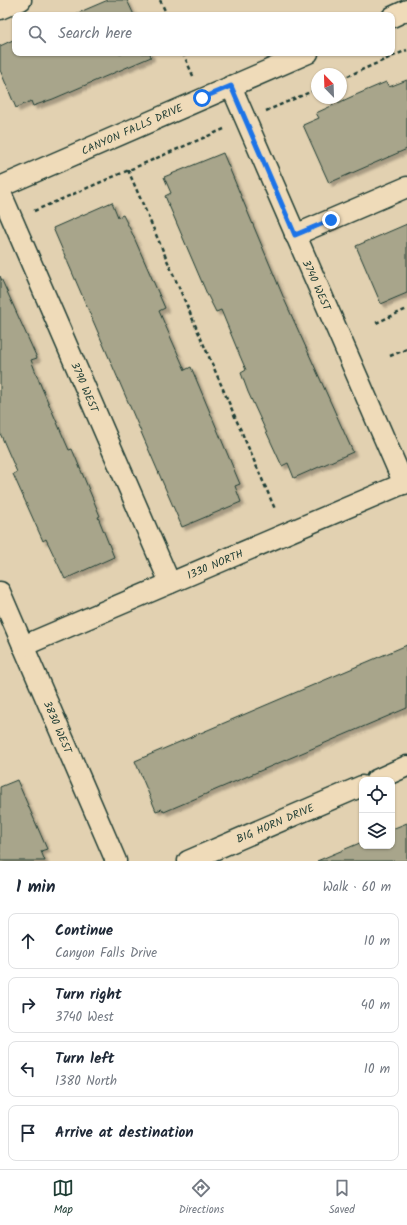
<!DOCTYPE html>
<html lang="en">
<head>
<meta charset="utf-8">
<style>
	body { margin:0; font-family:Kalam,sans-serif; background:#f2f2f3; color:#1f2937 }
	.controls { position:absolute; right:12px; bottom:12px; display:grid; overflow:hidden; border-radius:8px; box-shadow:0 1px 3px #0004 }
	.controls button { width:36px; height:36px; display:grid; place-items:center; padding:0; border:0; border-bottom:1px solid #e0e1e3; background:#fff; color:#1f2937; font:20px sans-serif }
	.compass { position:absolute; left:311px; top:68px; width:36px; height:36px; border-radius:50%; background:#fff; box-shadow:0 1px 3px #0004; rotate:337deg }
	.stop { position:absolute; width:12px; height:12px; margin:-9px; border:3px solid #1a73e8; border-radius:50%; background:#fff }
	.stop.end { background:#1a73e8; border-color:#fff; box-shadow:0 1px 4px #0008 }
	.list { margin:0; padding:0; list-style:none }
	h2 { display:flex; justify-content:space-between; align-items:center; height:52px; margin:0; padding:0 16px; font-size:17px }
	h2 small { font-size:13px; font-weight:400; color:#747a83 }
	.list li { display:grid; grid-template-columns:26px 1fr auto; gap:12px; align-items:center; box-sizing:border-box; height:56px; margin:0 8px 8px; padding:0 8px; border:1px solid #e0e1e3; border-radius:8px }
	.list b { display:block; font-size:15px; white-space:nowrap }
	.list p { margin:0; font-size:13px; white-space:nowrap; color:#747a83 }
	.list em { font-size:13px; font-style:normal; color:#747a83 }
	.icon { flex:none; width:22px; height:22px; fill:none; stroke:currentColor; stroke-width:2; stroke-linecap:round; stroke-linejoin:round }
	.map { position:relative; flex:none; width:407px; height:861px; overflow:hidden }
	.search { position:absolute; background:#fff; box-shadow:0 1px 3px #0004; left:12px; right:12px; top:12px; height:44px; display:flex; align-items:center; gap:10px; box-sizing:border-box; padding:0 14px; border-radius:8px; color:#747a83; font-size:15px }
	.sheet { height:308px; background:#fff }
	nav { display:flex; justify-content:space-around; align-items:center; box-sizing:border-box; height:56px; border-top:1px solid #e0e1e3; background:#fff; font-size:11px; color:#747a83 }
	nav a { display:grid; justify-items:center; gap:2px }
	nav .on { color:#1f3d34 }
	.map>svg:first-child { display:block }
</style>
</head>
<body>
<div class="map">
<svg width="407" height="861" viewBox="0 0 407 861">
	<defs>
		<filter id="shadow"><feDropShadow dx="3.5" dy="3.5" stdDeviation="1" flood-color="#0004"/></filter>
	</defs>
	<rect width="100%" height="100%" fill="#e2d1b1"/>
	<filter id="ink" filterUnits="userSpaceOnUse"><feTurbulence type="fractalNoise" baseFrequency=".025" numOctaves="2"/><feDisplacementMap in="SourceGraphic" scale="8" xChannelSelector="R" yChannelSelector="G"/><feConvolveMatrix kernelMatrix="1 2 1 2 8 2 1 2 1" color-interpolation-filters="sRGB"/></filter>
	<g filter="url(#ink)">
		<g fill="#a8a58b" stroke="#1f3d34" filter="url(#shadow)">
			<polygon points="108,0 127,0 134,15 73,15"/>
			<polygon points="15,39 15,53 150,53 151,57 53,99 33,106 31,101 16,108 0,70 0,46"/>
			<polygon points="407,80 407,149 329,183 303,125 319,118 316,113 351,97 386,82 389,87"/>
			<polygon points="223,153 285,301 353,452 294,478 288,463 282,466 248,392 241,373 246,370 240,356 221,310 216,312 207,294 165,196 171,193 164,177"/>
			<polygon points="112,202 118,217 123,215 132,233 165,308 159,311 185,370 191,367 240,484 235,486 241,502 182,527 53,228"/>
			<polygon points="407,224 407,293 381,304 356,246"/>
			<polygon points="0,276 37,358 31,360 41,386 69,450 72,449 100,516 98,517 114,557 65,579 46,539 43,541 13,474 17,472 0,433"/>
			<polygon points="407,645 407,708 164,812 162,809 156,811 135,761"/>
			<polygon points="17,780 47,849 41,851 45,861 0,861 0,787"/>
			<polygon points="407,823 407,861 317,861 362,842 362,846 392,846 392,829"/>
		</g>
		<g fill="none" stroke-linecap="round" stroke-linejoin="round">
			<defs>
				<g id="minor">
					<polyline points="0,9 21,0"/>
					<polyline points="392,17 407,10"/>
					<polyline points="231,86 404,484"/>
					<polyline points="0,187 308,53"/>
					<polyline points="0,191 170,583"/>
					<polyline points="295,235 407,187"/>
					<polyline points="0,592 116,861"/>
					<polyline points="23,646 407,482"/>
					<polyline points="376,780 407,766"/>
					<polyline points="188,861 362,786"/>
				</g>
			</defs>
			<use href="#minor" stroke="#1f3d34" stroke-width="23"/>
			<g stroke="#1f3d34" stroke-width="2.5" stroke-dasharray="4 3" stroke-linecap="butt">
				<polyline points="160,0 167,15"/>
				<polyline points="183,53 194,78"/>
				<polyline points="341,79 407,50"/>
				<polyline points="266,111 317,89"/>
				<polyline points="128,170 275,509"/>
				<polyline points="34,211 224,129"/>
				<polyline points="376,323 407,309"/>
				<polyline points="390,356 407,349"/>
			</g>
			<use href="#minor" stroke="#efdbb9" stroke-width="20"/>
		</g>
	</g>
	<g fill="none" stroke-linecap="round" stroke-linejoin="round" filter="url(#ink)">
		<polyline stroke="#1a73e8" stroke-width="5" points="202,98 231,86 295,235 331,220"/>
	</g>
	<g text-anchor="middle" stroke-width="3" stroke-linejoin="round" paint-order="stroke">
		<g font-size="11" fill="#1f3d34" stroke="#efdbb9">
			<text transform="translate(132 129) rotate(-24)" y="4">CANYON FALLS DRIVE</text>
			<text transform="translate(317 285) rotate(66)" y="4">3740 WEST</text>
			<text transform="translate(85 387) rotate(67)" y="4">3790 WEST</text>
			<text transform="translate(215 564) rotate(-23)" y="4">1330 NORTH</text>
			<text transform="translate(58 727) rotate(67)" y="4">3830 WEST</text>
			<text transform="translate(275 823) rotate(-23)" y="4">BIG HORN DRIVE</text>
		</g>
	</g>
</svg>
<div class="controls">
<button><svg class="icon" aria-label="locate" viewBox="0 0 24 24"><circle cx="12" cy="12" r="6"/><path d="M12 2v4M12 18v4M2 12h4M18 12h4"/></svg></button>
<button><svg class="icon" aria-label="layers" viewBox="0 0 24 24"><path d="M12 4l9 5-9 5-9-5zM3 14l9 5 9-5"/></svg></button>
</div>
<svg class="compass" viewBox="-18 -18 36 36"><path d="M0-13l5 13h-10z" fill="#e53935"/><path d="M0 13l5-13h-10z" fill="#747a83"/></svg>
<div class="stop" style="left:202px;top:98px"></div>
<div class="stop end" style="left:331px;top:220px"></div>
<div class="search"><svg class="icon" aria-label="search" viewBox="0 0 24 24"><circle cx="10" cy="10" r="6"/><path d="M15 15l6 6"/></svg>Search here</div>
</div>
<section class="sheet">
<h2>1 min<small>Walk · 60 m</small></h2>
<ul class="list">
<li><svg class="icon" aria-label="ahead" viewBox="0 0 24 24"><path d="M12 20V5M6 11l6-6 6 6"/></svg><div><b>Continue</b><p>Canyon Falls Drive</p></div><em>10 m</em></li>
<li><svg class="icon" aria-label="right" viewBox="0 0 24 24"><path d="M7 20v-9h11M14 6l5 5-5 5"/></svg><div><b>Turn right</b><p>3740 West</p></div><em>40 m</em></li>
<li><svg class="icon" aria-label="left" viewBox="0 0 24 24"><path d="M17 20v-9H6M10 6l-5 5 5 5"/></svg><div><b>Turn left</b><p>1380 North</p></div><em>10 m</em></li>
<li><svg class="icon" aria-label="arrive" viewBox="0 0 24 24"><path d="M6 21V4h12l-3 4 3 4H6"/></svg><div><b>Arrive at destination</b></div></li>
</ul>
</section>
<nav>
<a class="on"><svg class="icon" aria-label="map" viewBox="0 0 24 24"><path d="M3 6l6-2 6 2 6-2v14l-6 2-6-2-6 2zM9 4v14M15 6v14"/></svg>Map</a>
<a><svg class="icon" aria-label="directions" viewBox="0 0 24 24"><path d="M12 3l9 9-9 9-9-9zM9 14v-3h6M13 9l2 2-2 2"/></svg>Directions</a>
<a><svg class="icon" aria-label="saved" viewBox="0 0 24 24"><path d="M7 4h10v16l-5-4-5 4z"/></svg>Saved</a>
</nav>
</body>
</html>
